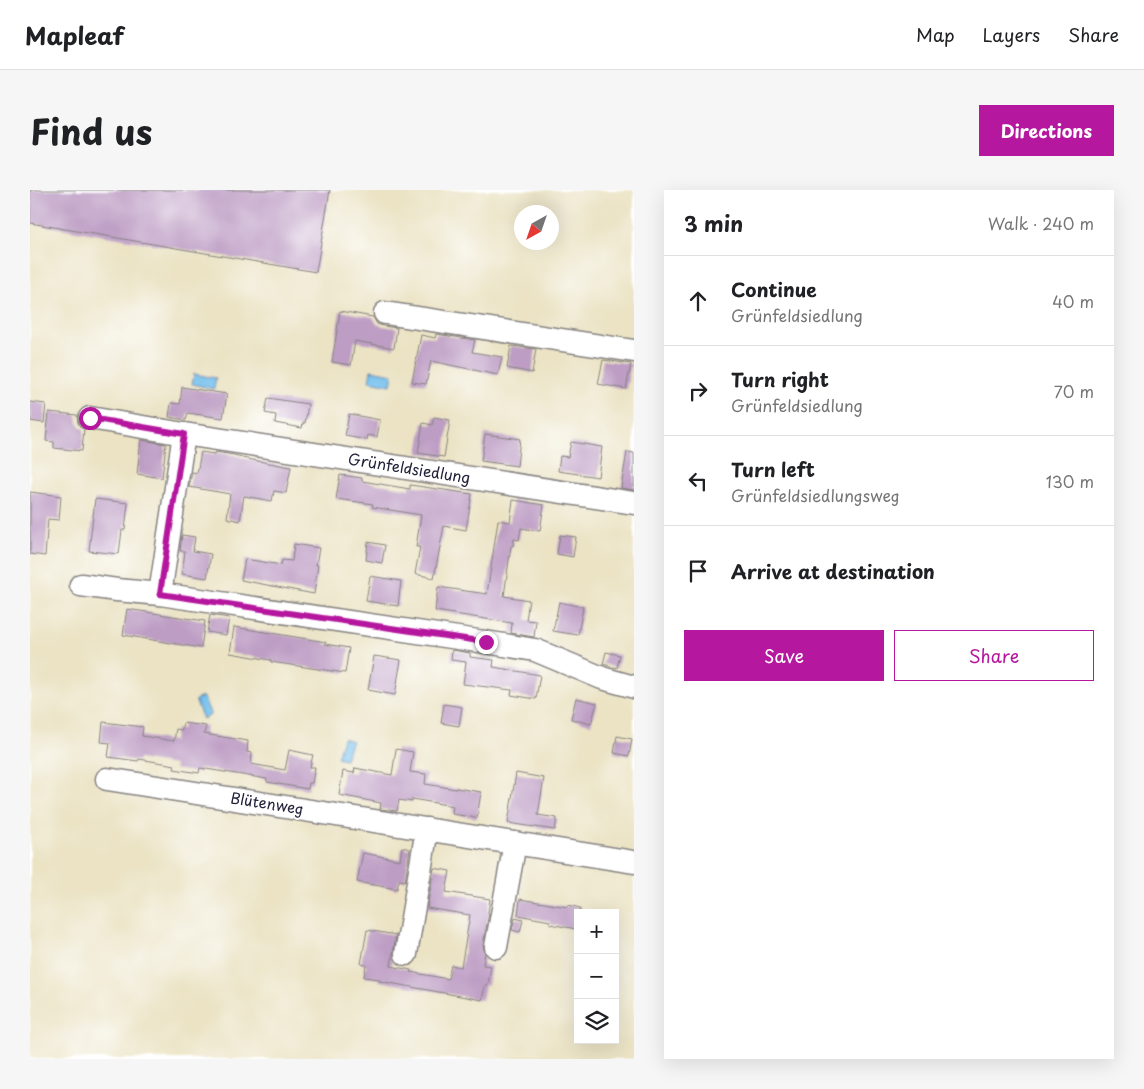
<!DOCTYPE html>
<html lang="en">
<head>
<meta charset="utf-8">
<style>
	body { margin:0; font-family:"Playpen Sans",sans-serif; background:#f6f6f6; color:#202124 }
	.controls { position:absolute; right:15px; bottom:15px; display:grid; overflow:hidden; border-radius:0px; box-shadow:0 5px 20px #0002 }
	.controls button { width:45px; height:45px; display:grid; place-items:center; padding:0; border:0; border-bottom:1px solid #e0e0e0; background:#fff; color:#202124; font:25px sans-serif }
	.compass { position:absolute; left:484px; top:15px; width:45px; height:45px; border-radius:50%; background:#fff; box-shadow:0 5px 20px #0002; rotate:220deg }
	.stop { position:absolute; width:15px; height:15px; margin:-11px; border:4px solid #b5179e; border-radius:50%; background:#fff }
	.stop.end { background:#b5179e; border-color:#fff; box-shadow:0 1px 5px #0008 }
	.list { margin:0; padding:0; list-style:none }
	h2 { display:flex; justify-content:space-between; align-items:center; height:65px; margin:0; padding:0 20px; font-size:21px }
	h2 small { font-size:16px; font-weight:400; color:#757577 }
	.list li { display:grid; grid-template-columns:32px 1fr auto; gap:15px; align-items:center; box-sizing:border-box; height:90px; padding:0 20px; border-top:1px solid #e0e0e0 }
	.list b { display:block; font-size:19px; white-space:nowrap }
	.list p { margin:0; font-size:16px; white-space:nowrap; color:#757577 }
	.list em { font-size:16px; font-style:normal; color:#757577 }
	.actions { display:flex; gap:10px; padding:15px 20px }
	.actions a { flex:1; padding:11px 0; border:1px solid #b5179e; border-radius:0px; text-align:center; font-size:18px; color:#b5179e }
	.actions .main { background:#b5179e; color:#fff }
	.icon { flex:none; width:28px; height:28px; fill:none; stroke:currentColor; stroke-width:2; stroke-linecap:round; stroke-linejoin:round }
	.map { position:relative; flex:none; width:604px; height:869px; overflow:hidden; border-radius:0px }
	header { display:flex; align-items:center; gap:30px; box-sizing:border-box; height:70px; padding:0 25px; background:#fff; border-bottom:1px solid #e0e0e0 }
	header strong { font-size:24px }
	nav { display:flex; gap:28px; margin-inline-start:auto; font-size:18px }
	.intro { display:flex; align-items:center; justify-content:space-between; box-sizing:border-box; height:120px; padding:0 30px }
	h1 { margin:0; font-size:35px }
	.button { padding:12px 22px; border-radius:0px; background:#b5179e; color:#fff; font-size:18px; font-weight:700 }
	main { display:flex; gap:30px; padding:0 30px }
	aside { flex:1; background:#fff; border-radius:0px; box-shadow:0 5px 20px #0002 }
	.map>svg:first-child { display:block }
</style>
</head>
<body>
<header>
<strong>Mapleaf</strong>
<nav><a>Map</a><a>Layers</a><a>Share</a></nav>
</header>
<div class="intro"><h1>Find us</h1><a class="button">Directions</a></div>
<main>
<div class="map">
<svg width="604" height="869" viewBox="0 0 604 869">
	<rect width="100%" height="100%" fill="#fff"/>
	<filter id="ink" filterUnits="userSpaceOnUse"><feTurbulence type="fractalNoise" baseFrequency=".02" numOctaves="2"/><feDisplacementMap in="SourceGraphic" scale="10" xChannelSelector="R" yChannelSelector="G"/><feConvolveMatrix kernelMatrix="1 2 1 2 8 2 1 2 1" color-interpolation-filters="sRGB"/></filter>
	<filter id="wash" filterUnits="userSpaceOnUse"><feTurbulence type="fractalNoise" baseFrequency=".0096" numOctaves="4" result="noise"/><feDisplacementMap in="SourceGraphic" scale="20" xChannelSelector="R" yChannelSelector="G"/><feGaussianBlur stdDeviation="1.12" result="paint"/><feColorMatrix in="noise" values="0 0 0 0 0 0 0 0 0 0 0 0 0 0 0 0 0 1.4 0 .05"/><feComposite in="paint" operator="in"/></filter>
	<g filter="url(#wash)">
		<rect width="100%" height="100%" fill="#ebe3c4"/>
		<g fill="#73bfed" stroke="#4a7094">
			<polygon points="341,180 363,184 361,195 339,191"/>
			<polygon points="164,184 186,188 184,199 162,194"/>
			<polygon points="173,507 181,525 173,529 165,510"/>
			<polygon points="313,548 322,551 315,569 307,567"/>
		</g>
		<g id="blocks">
			<g fill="#bd9dc4">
				<polygon points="0,0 300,0 286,82 0,33"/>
				<polygon points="310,121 343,127 347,134 353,136 367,138 364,158 325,151 321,175 302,172"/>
				<polygon points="406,144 445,150 442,162 472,167 468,185 401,171 396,194 382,192 391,145 405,148"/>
				<polygon points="481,156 506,159 502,183 477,178"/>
				<polygon points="573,170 601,174 596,199 568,194"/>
				<polygon points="152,197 197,204 193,228 158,223 156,230 139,227 141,213 150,214"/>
				<polygon points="238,208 278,214 275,233 273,233 272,238 245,233 246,225 235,223"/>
				<polygon points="0,212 16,214 14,233 0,231"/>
				<polygon points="19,222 47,225 48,233 51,238 54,239 52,261 24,258 24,252 16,251"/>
				<polygon points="319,224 350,230 347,247 338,245 337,250 315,246"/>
				<polygon points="404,227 420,230 414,267 388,263 393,233 402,235"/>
				<polygon points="455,244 490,249 487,276 451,271"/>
				<polygon points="111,250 136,254 132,288 107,284"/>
				<polygon points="541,252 572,257 568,287 528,281 530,266 538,267"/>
				<polygon points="171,262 184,264 185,262 204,265 212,267 212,268 261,277 256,303 244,301 242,311 214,306 210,331 197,328 200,304 159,297 162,282 167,283"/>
				<polygon points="597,262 604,263 604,300 591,298"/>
				<polygon points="310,285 332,288 332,291 380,299 380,295 442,304 436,340 414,336 404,388 385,384 390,357 386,357 391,325 342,317 343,314 306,309"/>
				<polygon points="0,302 31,306 29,330 18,329 15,366 0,364"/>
				<polygon points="65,309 98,313 95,340 92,340 89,364 59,361"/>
				<polygon points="483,310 514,315 510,341 491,338 489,350 484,349 483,356 481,356 474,406 499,410 496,430 506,431 504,447 481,443 482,433 405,421 408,397 457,404 468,330 480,332"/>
				<polygon points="152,345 165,347 163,361 181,364 177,388 152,384 155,361 150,361"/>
				<polygon points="530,345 546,347 543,367 527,364"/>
				<polygon points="338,352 355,355 352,373 336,370"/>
				<polygon points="264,354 289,358 286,375 288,375 284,404 211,390 215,369 251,375 252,370 262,371"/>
				<polygon points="340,386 371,391 368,416 336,411"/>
				<polygon points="529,412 553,417 548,445 523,441"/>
				<polygon points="97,419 175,431 171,458 93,445"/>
				<polygon points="180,425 199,428 196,445 177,442"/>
				<polygon points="204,437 296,452 295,454 319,458 315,483 241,472 241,470 200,463"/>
				<polygon points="422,460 440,463 440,467 464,470 463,477 510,485 506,509 481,505 482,500 433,494 436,472 421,470"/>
				<polygon points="576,462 590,465 587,478 573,474"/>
				<polygon points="344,466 371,470 365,505 338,500"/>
				<polygon points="546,508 567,513 561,534 541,529"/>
				<polygon points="414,514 432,517 429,536 411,533"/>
				<polygon points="73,532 113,537 112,546 144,551 146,539 152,540 153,533 176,536 174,544 218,551 217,562 222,563 221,574 255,580 259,560 283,565 280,577 285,577 282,593 279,593 278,599 237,592 237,589 170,578 169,583 144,579 145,575 109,569 108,571 78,567 80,553 71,552"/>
				<polygon points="587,546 602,549 599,566 584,563"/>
				<polygon points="366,559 383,562 380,582 396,584 395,594 426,599 426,598 451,602 447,628 422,624 423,616 382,609 382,612 369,610 367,621 350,619 351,613 309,605 313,581 324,583 325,578 362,585"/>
				<polygon points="486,583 514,588 508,625 527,628 525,640 478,633"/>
				<polygon points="372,657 380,659 375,691 369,690 367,699 327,692 333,663 370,670"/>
				<polygon points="404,678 420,681 416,702 460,709 458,723 459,723 453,755 455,763 453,775 461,776 458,795 455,795 452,810 349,791 349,789 334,787 336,775 331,774 337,740 366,745 361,776 381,780 380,782 418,789 421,775 431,777 440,725 397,718"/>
				<polygon points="490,709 538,717 538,715 550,718 550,723 548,723 546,739 520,734 520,731 488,725"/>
				<polygon points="485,728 493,730 490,742 482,740"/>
			</g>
		</g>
	</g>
	<g filter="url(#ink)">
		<use href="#blocks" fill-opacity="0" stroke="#868280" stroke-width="1"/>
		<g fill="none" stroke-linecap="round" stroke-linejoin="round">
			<defs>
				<g id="minor">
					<polyline points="355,123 604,161"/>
					<polyline points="60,228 154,244 604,313"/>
					<polyline points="51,395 87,400 130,404 455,452 505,460 572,488 604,497"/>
					<polyline points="130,404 154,244"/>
					<polyline points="77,589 604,672"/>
					<polyline points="466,757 485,653"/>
					<polyline points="376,764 397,639"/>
				</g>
			</defs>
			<use href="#minor" stroke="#868280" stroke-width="25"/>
			<use href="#minor" stroke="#fff" stroke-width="22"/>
		</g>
	</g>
	<g fill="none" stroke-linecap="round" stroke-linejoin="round" filter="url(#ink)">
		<polyline stroke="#b5179e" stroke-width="6" points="60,228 154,244 130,404 456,452"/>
	</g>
	<g text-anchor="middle" stroke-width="4" stroke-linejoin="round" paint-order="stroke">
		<g font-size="15" fill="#22223b" stroke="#fff">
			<text transform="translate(379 279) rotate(9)" y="5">Grünfeldsiedlung</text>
			<text transform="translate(237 614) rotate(9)" y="5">Blütenweg</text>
		</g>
	</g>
</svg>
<div class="controls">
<button>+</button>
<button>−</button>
<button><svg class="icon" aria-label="layers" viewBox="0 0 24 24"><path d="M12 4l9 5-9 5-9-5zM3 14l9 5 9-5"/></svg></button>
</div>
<svg class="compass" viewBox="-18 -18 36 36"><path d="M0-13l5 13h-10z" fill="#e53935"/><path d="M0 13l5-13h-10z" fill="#757577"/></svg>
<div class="stop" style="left:60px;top:228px"></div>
<div class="stop end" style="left:456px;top:452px"></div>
</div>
<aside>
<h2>3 min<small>Walk · 240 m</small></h2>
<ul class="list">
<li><svg class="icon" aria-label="ahead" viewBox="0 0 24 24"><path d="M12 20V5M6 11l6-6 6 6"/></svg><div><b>Continue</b><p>Grünfeldsiedlung</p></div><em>40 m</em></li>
<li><svg class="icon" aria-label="right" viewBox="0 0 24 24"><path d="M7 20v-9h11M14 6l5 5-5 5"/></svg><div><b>Turn right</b><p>Grünfeldsiedlung</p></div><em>70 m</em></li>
<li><svg class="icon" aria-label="left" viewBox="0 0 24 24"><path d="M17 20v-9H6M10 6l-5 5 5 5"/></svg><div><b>Turn left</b><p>Grünfeldsiedlungsweg</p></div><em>130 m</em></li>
<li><svg class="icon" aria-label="arrive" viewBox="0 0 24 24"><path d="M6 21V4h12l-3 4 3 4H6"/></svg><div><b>Arrive at destination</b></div></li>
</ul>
<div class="actions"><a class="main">Save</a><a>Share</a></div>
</aside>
</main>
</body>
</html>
